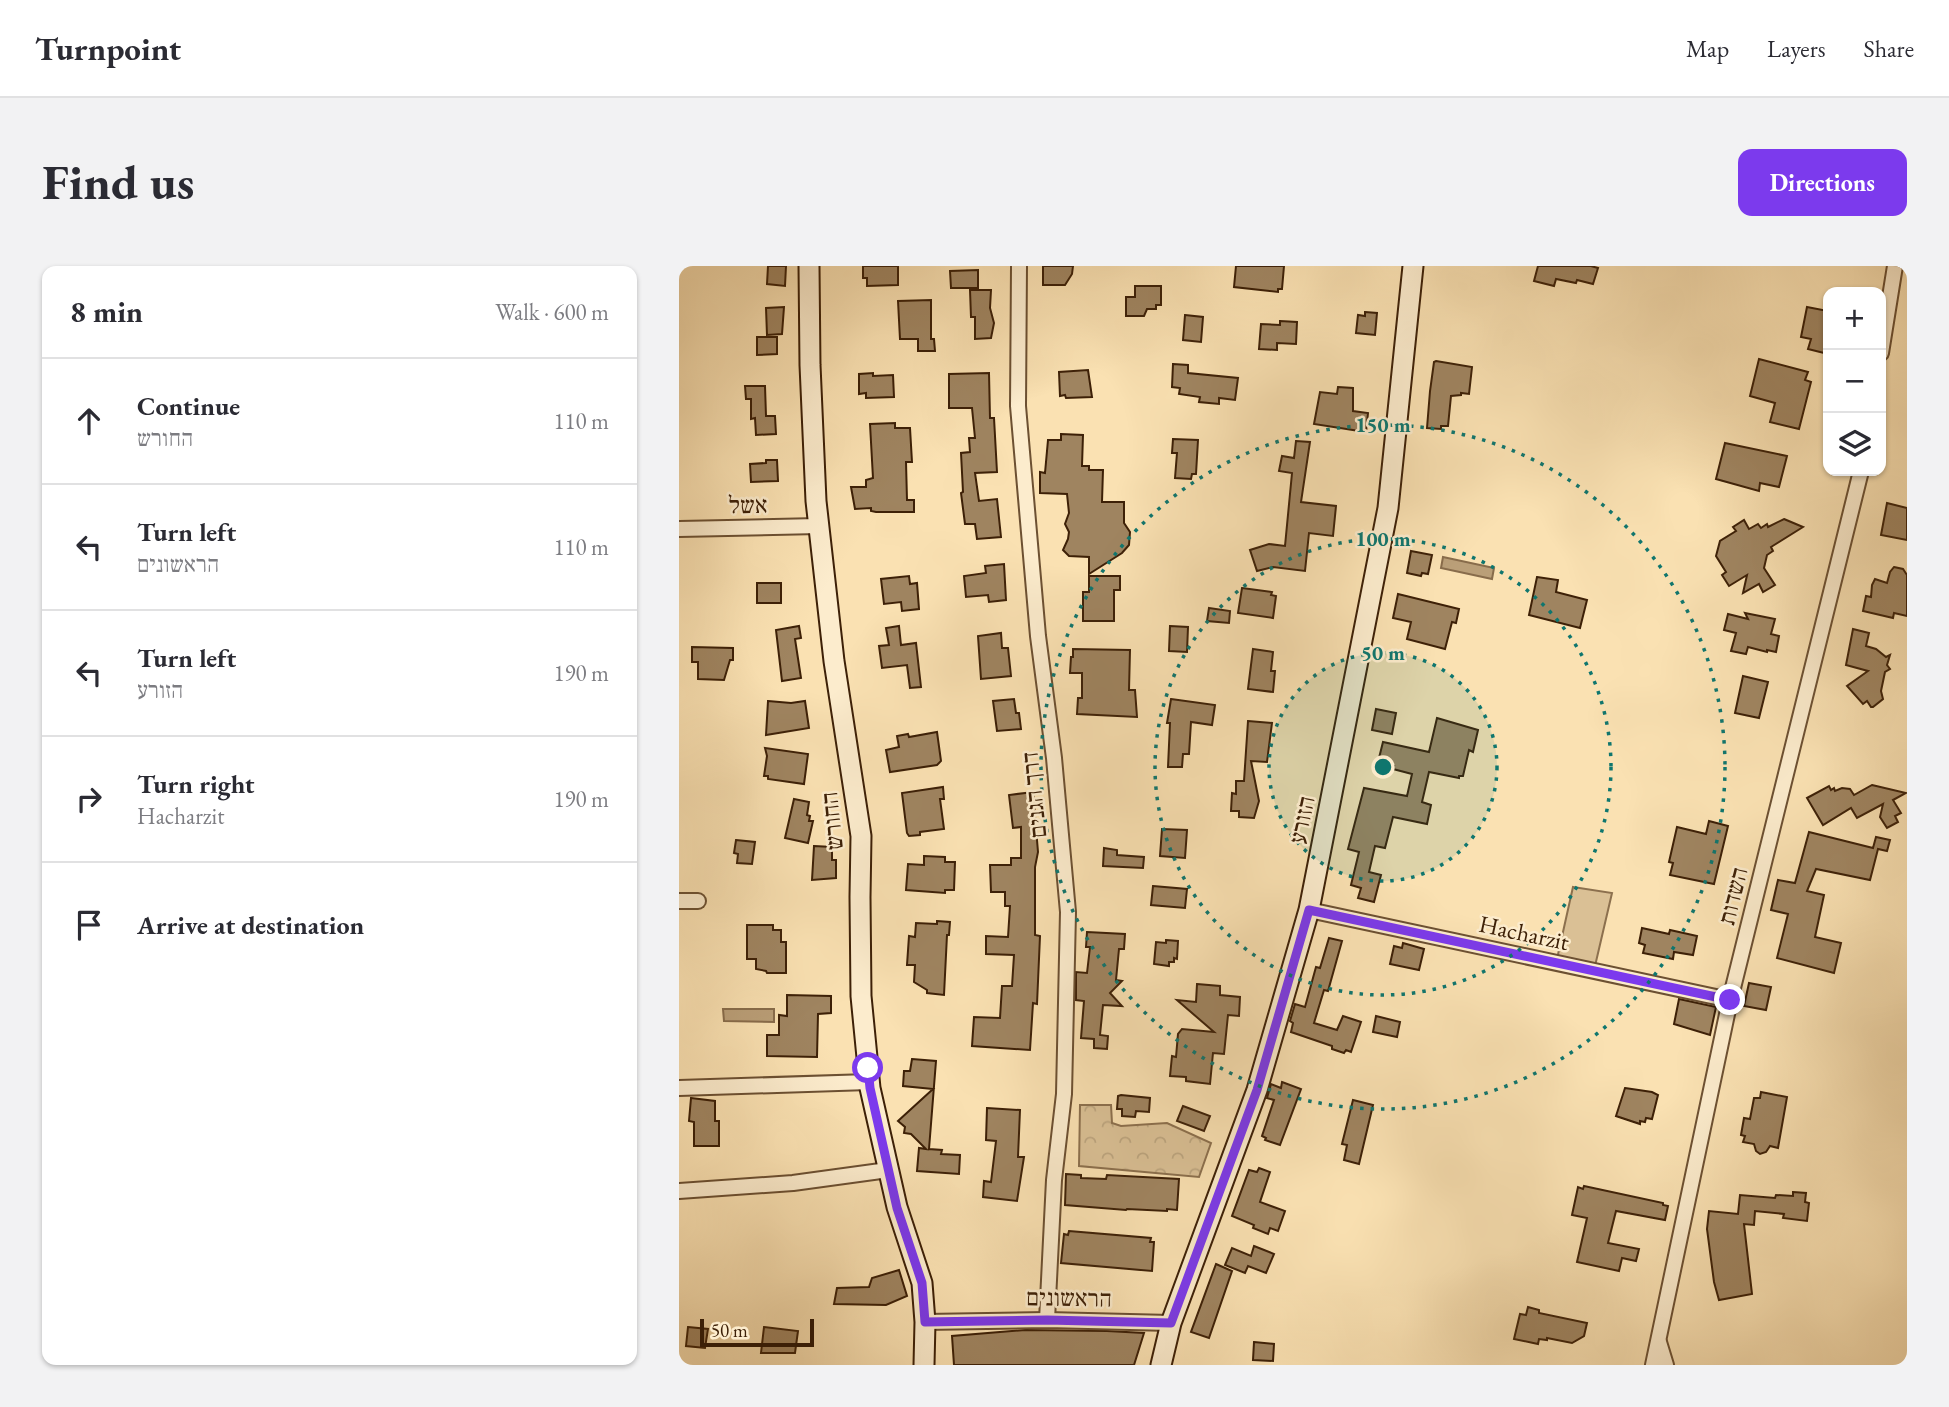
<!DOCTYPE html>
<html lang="en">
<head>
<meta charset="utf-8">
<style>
	body { margin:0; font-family:"EB Garamond","Frank Ruhl Libre",serif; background:#f2f2f3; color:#2b2b33 }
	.controls { position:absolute; right:21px; top:21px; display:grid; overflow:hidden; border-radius:14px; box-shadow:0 2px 5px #0004 }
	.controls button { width:63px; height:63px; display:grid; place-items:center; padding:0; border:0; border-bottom:2px solid #e1e1e2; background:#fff; color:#2b2b33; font:35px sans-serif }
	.scale { position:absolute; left:21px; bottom:18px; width:114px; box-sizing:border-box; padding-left:7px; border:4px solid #3d2007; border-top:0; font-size:19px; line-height:24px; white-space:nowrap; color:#3d2007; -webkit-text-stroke:5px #fceccd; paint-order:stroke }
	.stop { position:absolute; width:21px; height:21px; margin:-16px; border:5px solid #7c3aed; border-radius:50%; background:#fff }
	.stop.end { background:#7c3aed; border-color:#fff; box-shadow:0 2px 7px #0008 }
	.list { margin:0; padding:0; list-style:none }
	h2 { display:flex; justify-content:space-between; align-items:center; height:91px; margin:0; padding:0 28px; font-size:30px }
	h2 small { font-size:23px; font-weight:400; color:#7c7c81 }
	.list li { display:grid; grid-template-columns:46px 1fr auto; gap:21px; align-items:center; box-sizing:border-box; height:126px; padding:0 28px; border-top:2px solid #e1e1e2 }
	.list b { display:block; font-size:26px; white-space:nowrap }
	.list p { margin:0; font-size:23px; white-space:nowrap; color:#7c7c81 }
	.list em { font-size:23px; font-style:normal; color:#7c7c81 }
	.icon { flex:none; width:38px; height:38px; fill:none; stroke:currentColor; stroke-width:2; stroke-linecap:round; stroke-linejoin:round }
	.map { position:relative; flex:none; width:1228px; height:1099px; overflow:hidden; border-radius:14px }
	header { display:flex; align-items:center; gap:42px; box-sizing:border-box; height:98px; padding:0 35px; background:#fff; border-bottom:2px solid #e1e1e2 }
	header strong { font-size:33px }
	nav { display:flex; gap:38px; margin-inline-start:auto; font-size:24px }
	.intro { display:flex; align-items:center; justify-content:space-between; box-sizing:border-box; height:168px; padding:0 42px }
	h1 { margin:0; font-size:49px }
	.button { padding:18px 32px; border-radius:14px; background:#7c3aed; color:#fff; font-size:24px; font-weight:700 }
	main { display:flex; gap:42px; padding:0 42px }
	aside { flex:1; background:#fff; border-radius:14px; box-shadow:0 2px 5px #0004 }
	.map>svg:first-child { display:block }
</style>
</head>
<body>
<header>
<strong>Turnpoint</strong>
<nav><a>Map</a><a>Layers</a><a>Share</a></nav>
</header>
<div class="intro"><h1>Find us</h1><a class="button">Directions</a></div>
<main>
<aside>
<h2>8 min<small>Walk · 600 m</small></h2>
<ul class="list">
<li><svg class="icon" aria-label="ahead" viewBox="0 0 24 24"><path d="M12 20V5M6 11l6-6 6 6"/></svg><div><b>Continue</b><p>החורש</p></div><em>110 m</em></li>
<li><svg class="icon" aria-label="left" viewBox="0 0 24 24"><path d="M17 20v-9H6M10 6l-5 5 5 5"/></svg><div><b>Turn left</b><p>הראשונים</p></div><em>110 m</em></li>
<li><svg class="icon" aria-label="left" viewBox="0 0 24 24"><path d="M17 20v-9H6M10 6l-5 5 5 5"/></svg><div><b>Turn left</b><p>הזורע</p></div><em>190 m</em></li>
<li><svg class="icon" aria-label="right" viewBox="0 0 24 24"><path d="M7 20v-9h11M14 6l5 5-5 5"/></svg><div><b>Turn right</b><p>Hacharzit</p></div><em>190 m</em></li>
<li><svg class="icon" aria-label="arrive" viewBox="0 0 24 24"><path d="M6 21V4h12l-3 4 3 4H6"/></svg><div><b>Arrive at destination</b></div></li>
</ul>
</aside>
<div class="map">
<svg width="1228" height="1099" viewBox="0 0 1228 1099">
	<defs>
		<pattern id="park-crowns" width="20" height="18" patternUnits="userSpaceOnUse" patternTransform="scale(1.75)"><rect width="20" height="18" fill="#dac095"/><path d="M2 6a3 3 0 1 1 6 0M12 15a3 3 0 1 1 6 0" fill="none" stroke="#bca57f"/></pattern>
	</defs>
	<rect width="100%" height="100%" fill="#fae1b2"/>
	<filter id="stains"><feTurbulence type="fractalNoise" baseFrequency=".00286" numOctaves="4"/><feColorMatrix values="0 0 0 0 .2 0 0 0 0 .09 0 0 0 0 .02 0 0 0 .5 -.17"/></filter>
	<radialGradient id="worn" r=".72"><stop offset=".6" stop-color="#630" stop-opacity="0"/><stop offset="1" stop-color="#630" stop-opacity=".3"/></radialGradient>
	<polygon fill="url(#park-crowns)" stroke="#8c704e" stroke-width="2" points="401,839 432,839 433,857 442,860 488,857 532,877 520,911 400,900"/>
	<polygon fill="#dac095" stroke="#8c704e" stroke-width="2" points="894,621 933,627 916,700 878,693"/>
	<g fill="#ba9f78" stroke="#886c4b" stroke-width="2">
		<polygon points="764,291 815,302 813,313 762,302"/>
		<polygon points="44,743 95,743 95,756 45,755"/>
	</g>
	<g fill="#9f8460" stroke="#3d2007" stroke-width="2">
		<polygon points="89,0 107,0 106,20 88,18"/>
		<polygon points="184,0 219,0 219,19 188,20 188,12 184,12"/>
		<polygon points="364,0 394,0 393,8 386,19 364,19"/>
		<polygon points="557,0 605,0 603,23 599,23 599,26 555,21"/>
		<polygon points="859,0 912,0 919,2 914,18 898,14 897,17 877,13 875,20 855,15"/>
		<polygon points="299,4 299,22 272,22 271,5"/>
		<polygon points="456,20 482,20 482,39 477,39 477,43 468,43 465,50 447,50 447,31 456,31"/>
		<polygon points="291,24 312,24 311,42 315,57 312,72 296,73 296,51 292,51"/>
		<polygon points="252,34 252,73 255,73 256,85 239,85 239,73 221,73 219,35"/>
		<polygon points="105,41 103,68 88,69 87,42"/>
		<polygon points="1128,41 1149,45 1149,88 1129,83 1132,73 1122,71"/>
		<polygon points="686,46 698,47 696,69 677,67 679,49 686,50"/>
		<polygon points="506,49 524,51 522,76 504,74"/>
		<polygon points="601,55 618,56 617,78 598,77 598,84 580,83 582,58 601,59"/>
		<polygon points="78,71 98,71 98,88 78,89"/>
		<polygon points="1080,93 1129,106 1126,114 1132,116 1120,163 1091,156 1096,137 1071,130"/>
		<polygon points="757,95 793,101 790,128 782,127 782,129 772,130 769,160 762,160 762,163 748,162 751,125 755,96"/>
		<polygon points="494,98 509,99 509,107 559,112 556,134 540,132 540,138 520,136 521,131 500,128 501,122 493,121"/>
		<polygon points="409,104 413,131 387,132 386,129 381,130 380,106"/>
		<polygon points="194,107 194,110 214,109 215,131 187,132 187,127 180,128 180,108"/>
		<polygon points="310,107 311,152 315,152 318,206 296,207 300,235 318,233 322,271 298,273 296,258 286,258 282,227 284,226 282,187 291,186 290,172 296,172 293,142 270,142 270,108"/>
		<polygon points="66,120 86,120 87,150 96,150 97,168 77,169 76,152 72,153 72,133 67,133"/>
		<polygon points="659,121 674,122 674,145 689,147 687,166 635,158 641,126 658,128"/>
		<polygon points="216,157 216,162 231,162 233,196 227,196 228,234 235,234 235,246 197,246 192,245 192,242 176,243 172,221 187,221 187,214 194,212 191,158"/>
		<polygon points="382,168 404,169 403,200 410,200 410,204 424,204 423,236 445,236 445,257 451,266 450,279 443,287 410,308 410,291 390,290 384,284 389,273 390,266 386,258 390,247 388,228 361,227 361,206 366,207 369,174 382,174"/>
		<polygon points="494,173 519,174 517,208 513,208 512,213 496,212 498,187 493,187"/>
		<polygon points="617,175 631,176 622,236 657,240 654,270 630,267 626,305 594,301 578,305 571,284 590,278 606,280 613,207 600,205 603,190 615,192"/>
		<polygon points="1046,177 1108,190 1100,221 1081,217 1080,225 1037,213"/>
		<polygon points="87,194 98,194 99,215 72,216 71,198 87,197"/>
		<polygon points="1208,237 1228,242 1228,274 1202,269"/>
		<polygon points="1105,253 1124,261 1092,281 1094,285 1088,289 1085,302 1096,319 1084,326 1080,318 1064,327 1068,309 1050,320 1043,309 1047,306 1037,290 1041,275 1057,265 1054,261 1065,254 1070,263 1079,258 1082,262 1088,258 1089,261"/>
		<polygon points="732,285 753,289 749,308 743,307 742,310 728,307"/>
		<polygon points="325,298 327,334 310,336 309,329 287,331 285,310 307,307 306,300"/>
		<polygon points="1215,301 1224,303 1228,309 1228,350 1215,347 1214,352 1184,345 1187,330 1192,331 1193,319 1196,313 1208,317 1211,306"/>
		<polygon points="230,310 231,318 238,317 240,343 223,345 222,336 205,338 202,313"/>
		<polygon points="410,310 441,310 441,324 435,324 435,355 404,355 404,326 410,326"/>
		<polygon points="858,311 879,314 877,326 908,334 901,362 850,349"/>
		<rect x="78" y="317" width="24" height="20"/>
		<polygon points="563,322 593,326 592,329 597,330 594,352 559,347"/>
		<polygon points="719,328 780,343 777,357 773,356 766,383 728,373 732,356 714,352"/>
		<polygon points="530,342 551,345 550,357 528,355"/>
		<polygon points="1066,347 1096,353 1092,368 1100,370 1097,386 1088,384 1088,386 1069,381 1067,388 1052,385 1057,367 1045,364 1049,348 1069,353"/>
		<polygon points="120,360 122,372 116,373 122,412 103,415 97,364"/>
		<polygon points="220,360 222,379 237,377 242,421 231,422 228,399 203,402 200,380 210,379 207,362"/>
		<polygon points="491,360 509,361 508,386 490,385"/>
		<polygon points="1174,363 1190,367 1187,380 1197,383 1207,391 1211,389 1208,399 1211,403 1206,406 1202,425 1204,433 1194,441 1192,441 1188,435 1184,438 1168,420 1189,405 1167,399"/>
		<polygon points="322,367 323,382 329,382 332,410 302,413 299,370"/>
		<polygon points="13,381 54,382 54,394 51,394 45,414 19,413 19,396 13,396"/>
		<polygon points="394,383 451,384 450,424 456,424 458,451 398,448 399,432 403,432 403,407 391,407 392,391 394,391"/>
		<polygon points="574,383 594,386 592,405 596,405 594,426 569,423"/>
		<polygon points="1064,410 1089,416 1080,452 1056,447"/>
		<polygon points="335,433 337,447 340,447 342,463 318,465 314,435"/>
		<polygon points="492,433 536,439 533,459 512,456 510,488 504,488 503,501 489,501 491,457 488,457"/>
		<polygon points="89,435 112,437 126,435 130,462 87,469"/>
		<polygon points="697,443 717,447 713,468 693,464"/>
		<polygon points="758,452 799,464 794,486 790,484 784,510 780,510 780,512 750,506 743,536 752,539 748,558 714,551 706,582 696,580 690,606 702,609 695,636 679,632 682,622 672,619 680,586 669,583 685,522 728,530 733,508 714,503 715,500 699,496 704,476 750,486"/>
		<polygon points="569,455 593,457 588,496 572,495 580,535 575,552 560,551 560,545 552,545 553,527 557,528 557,515 565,515"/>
		<polygon points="258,466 262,495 258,499 211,506 207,484 220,481 218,470 229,468 230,471"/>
		<polygon points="86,482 129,488 125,518 89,513 89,510 85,510 88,490"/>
		<polygon points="1193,519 1227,527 1214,534 1222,547 1216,550 1219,556 1208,562 1201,551 1204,538 1178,552 1172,542 1144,559 1128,532 1150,520 1152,524 1155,522 1156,525 1163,522 1171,523 1175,529"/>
		<polygon points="264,521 265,533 261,533 265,563 241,566 241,569 230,570 228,567 223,527"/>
		<polygon points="354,526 359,586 356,601 356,669 361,670 358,738 354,737 351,784 293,780 295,751 321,752 323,720 333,720 335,689 307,688 307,670 329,671 331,640 326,640 326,626 312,626 311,599 332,599 332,592 342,592 342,561 334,562 330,529"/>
		<polygon points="115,533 130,536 128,549 131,550 130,555 134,555 129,577 106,572"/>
		<polygon points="1030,555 1049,560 1035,618 991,609 994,597 990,596 998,561 1027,568"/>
		<polygon points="483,563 508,564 506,592 481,590"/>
		<polygon points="1130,566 1194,582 1197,571 1211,574 1208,585 1199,583 1191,614 1137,603 1128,625 1145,629 1136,671 1162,677 1155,707 1098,692 1109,648 1092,644 1099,614 1116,617"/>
		<polygon points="57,574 76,576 73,598 58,597 59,588 55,587"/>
		<polygon points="135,580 153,581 153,594 157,594 157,612 133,614"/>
		<polygon points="425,582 438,584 438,589 465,591 464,602 424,600"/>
		<polygon points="245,590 266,591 266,596 276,596 275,624 266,624 266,627 227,624 229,598 245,599"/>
		<polygon points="474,620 508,623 506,642 472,639"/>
		<polygon points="258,655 271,656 270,669 268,669 265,729 248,727 248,724 235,716 236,699 228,699 230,670 236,671 237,657 258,658"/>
		<polygon points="68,659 94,659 94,664 102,664 102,676 107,676 107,707 88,707 87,705 77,703 77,693 68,693"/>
		<polygon points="963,662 990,668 991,664 1018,670 1014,689 995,686 994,693 964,687 966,679 960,677"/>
		<polygon points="408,666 446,668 445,683 440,683 437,714 443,715 431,727 443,740 424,739 421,769 429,770 428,783 415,782 415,773 402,772 405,735 397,734 397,706 408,707 411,681 407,681"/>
		<polygon points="650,672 663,675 649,725 645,724 635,757 658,764 664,750 682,756 672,786 667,784 665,787 653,783 653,780 612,766 614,757 611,755 616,738 626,741 637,701 641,702"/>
		<polygon points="487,674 499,675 498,693 495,692 495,696 490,696 490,700 475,698 477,676 487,677"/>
		<polygon points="724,677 745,683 740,704 711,698 715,680 723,682"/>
		<polygon points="1070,717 1092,721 1087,744 1065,740"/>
		<polygon points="518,718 541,720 541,729 561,731 560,750 549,749 545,788 534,787 531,818 507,815 507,811 491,810 493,790 497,791 499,768 503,763 535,766 498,734 517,736"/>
		<polygon points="108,729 152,730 152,747 139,748 138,791 88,790 88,769 100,769 100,749 108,750"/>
		<polygon points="1000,733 1037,741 1031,769 995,758"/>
		<polygon points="697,750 721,756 718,771 694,766"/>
		<polygon points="233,793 257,795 250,883 263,884 262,888 281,889 280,908 238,905 240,882 247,883 232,868 225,867 226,861 219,855 254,823 224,820 225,805 231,805"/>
		<polygon points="603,816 622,823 601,879 586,874 587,872 583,870 595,834 588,832 592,818 602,822"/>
		<polygon points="946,822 973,826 979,829 973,853 967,852 966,856 961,855 961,858 937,850"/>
		<polygon points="1082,826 1108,831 1099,882 1091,880 1087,886 1081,888 1077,885 1075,878 1064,876 1066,870 1062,869 1065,852 1071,853 1075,832 1081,832"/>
		<polygon points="442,829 471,832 470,846 457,845 456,851 443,850 443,843 438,843 439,830"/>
		<polygon points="12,832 36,835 36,855 40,855 40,880 15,880 15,856 10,855"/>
		<polygon points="674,834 694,839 680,898 665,894 668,879 663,878"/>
		<polygon points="504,840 531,850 525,865 498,855"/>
		<polygon points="308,842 341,844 339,891 345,891 338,935 304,931 305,915 312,916 317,875 307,874"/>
		<polygon points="580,902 591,906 581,936 606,945 599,965 591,962 589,968 574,962 575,959 553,950 570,904 578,906"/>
		<polygon points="387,908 402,909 402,912 427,913 428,909 500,913 498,944 488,943 488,945 448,943 447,944 386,939"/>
		<polygon points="905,920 984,937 984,939 989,940 986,954 937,945 929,977 960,983 957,995 943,992 940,1005 898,996 908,952 893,949 899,921 904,923"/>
		<polygon points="1114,926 1127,927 1126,936 1130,937 1128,955 1104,952 1105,948 1076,945 1075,959 1065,958 1073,1028 1040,1034 1035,1016 1028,963 1030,945 1059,948 1061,929 1096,932 1097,929 1114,930"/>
		<polygon points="390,965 472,972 471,976 475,976 473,1005 382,997 385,968 389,969"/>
		<polygon points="575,980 595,988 587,1007 569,1000 566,1007 546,999 553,982 572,990"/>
		<polygon points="537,998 553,1005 530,1072 512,1066"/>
		<polygon points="220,1004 228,1030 207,1039 155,1038 158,1022 190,1021 193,1012"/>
		<polygon points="849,1041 860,1044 860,1047 908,1057 905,1070 893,1077 868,1072 868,1074 860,1073 859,1078 835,1073 841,1048 847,1049"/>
		<polygon points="9,1061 29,1063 26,1082 7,1080"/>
		<polygon points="85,1061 119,1065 116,1087 82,1087"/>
		<polygon points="346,1064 428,1065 465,1067 455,1099 275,1099 273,1070"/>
		<polygon points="575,1076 595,1078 594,1095 574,1094"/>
	</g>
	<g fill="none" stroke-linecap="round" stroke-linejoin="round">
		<defs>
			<g id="street">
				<polyline points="340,0 339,140 359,370 375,492 389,646 385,828 375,914 368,1054"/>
				<polyline points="1202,87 1216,0"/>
				<polyline points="0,263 140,260"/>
				<polyline points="0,635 19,635"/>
				<polyline points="630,644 1051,734"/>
				<polyline points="0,822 190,816"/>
				<polyline points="0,925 114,917 209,904"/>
				<polyline points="246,1056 368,1054 492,1057"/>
				<polyline points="980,1076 987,1099"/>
				<polyline points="974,1099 1051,734 1182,205"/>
			</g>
			<g id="secondary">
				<polyline points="130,0 131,99 137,235 155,395 182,570 181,631 182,730 191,822 218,941 243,1017 246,1056 245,1099"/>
				<polyline points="482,1099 492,1057 578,824 630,644 709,242 734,0"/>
			</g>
		</defs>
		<use href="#street" stroke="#6c5032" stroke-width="18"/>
		<use href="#secondary" stroke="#3d2007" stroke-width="23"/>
		<use href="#street" stroke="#fceccd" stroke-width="14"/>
		<use href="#secondary" stroke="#fceccd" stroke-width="19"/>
	</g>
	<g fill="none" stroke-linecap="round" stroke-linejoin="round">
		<polyline stroke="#7c3aed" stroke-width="9" points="189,802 191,822 218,942 243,1017 246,1056 368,1054 492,1057 578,824 630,644 1051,734"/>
	</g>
	<circle cx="704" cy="501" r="114" fill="#0f766e" fill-opacity=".12"/>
	<g fill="none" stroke="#0f766e" stroke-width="3.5" stroke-dasharray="3.5 7">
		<circle cx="704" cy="501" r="114"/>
		<circle cx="704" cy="501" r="228"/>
		<circle cx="704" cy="501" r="342"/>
	</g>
	<g text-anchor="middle" stroke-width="5" stroke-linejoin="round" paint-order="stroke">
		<g font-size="24" fill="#3d2007" stroke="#fceccd">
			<text transform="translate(69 239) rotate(-1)" y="8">אשל</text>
			<text transform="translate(355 529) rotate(-96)" y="8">דרך הגנים</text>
			<text transform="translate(623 554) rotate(-78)" y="8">הזורע</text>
			<text transform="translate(153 555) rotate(-96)" y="8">החורש</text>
			<text transform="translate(1054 630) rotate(-76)" y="8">השדות</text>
			<text transform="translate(845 667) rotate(12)" y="8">Hacharzit</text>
			<text transform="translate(390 1032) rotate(1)" y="8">הראשונים</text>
		</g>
	</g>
	<circle cx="704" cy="501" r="10" fill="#0f766e" stroke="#fceccd" stroke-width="3.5"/>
	<g font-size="21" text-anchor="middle" font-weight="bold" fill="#0f766e" stroke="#fceccd" stroke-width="5" stroke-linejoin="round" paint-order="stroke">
		<text x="704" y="166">150 m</text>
		<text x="704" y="280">100 m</text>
		<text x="704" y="394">50 m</text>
	</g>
	<rect width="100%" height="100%" filter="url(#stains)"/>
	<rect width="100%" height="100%" fill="url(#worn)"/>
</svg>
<div class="controls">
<button>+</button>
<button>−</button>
<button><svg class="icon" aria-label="layers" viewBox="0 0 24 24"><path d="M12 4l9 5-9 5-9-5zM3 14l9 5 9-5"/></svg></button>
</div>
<div class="scale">50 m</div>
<div class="stop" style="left:189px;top:802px"></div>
<div class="stop end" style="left:1051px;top:734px"></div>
</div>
</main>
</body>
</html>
